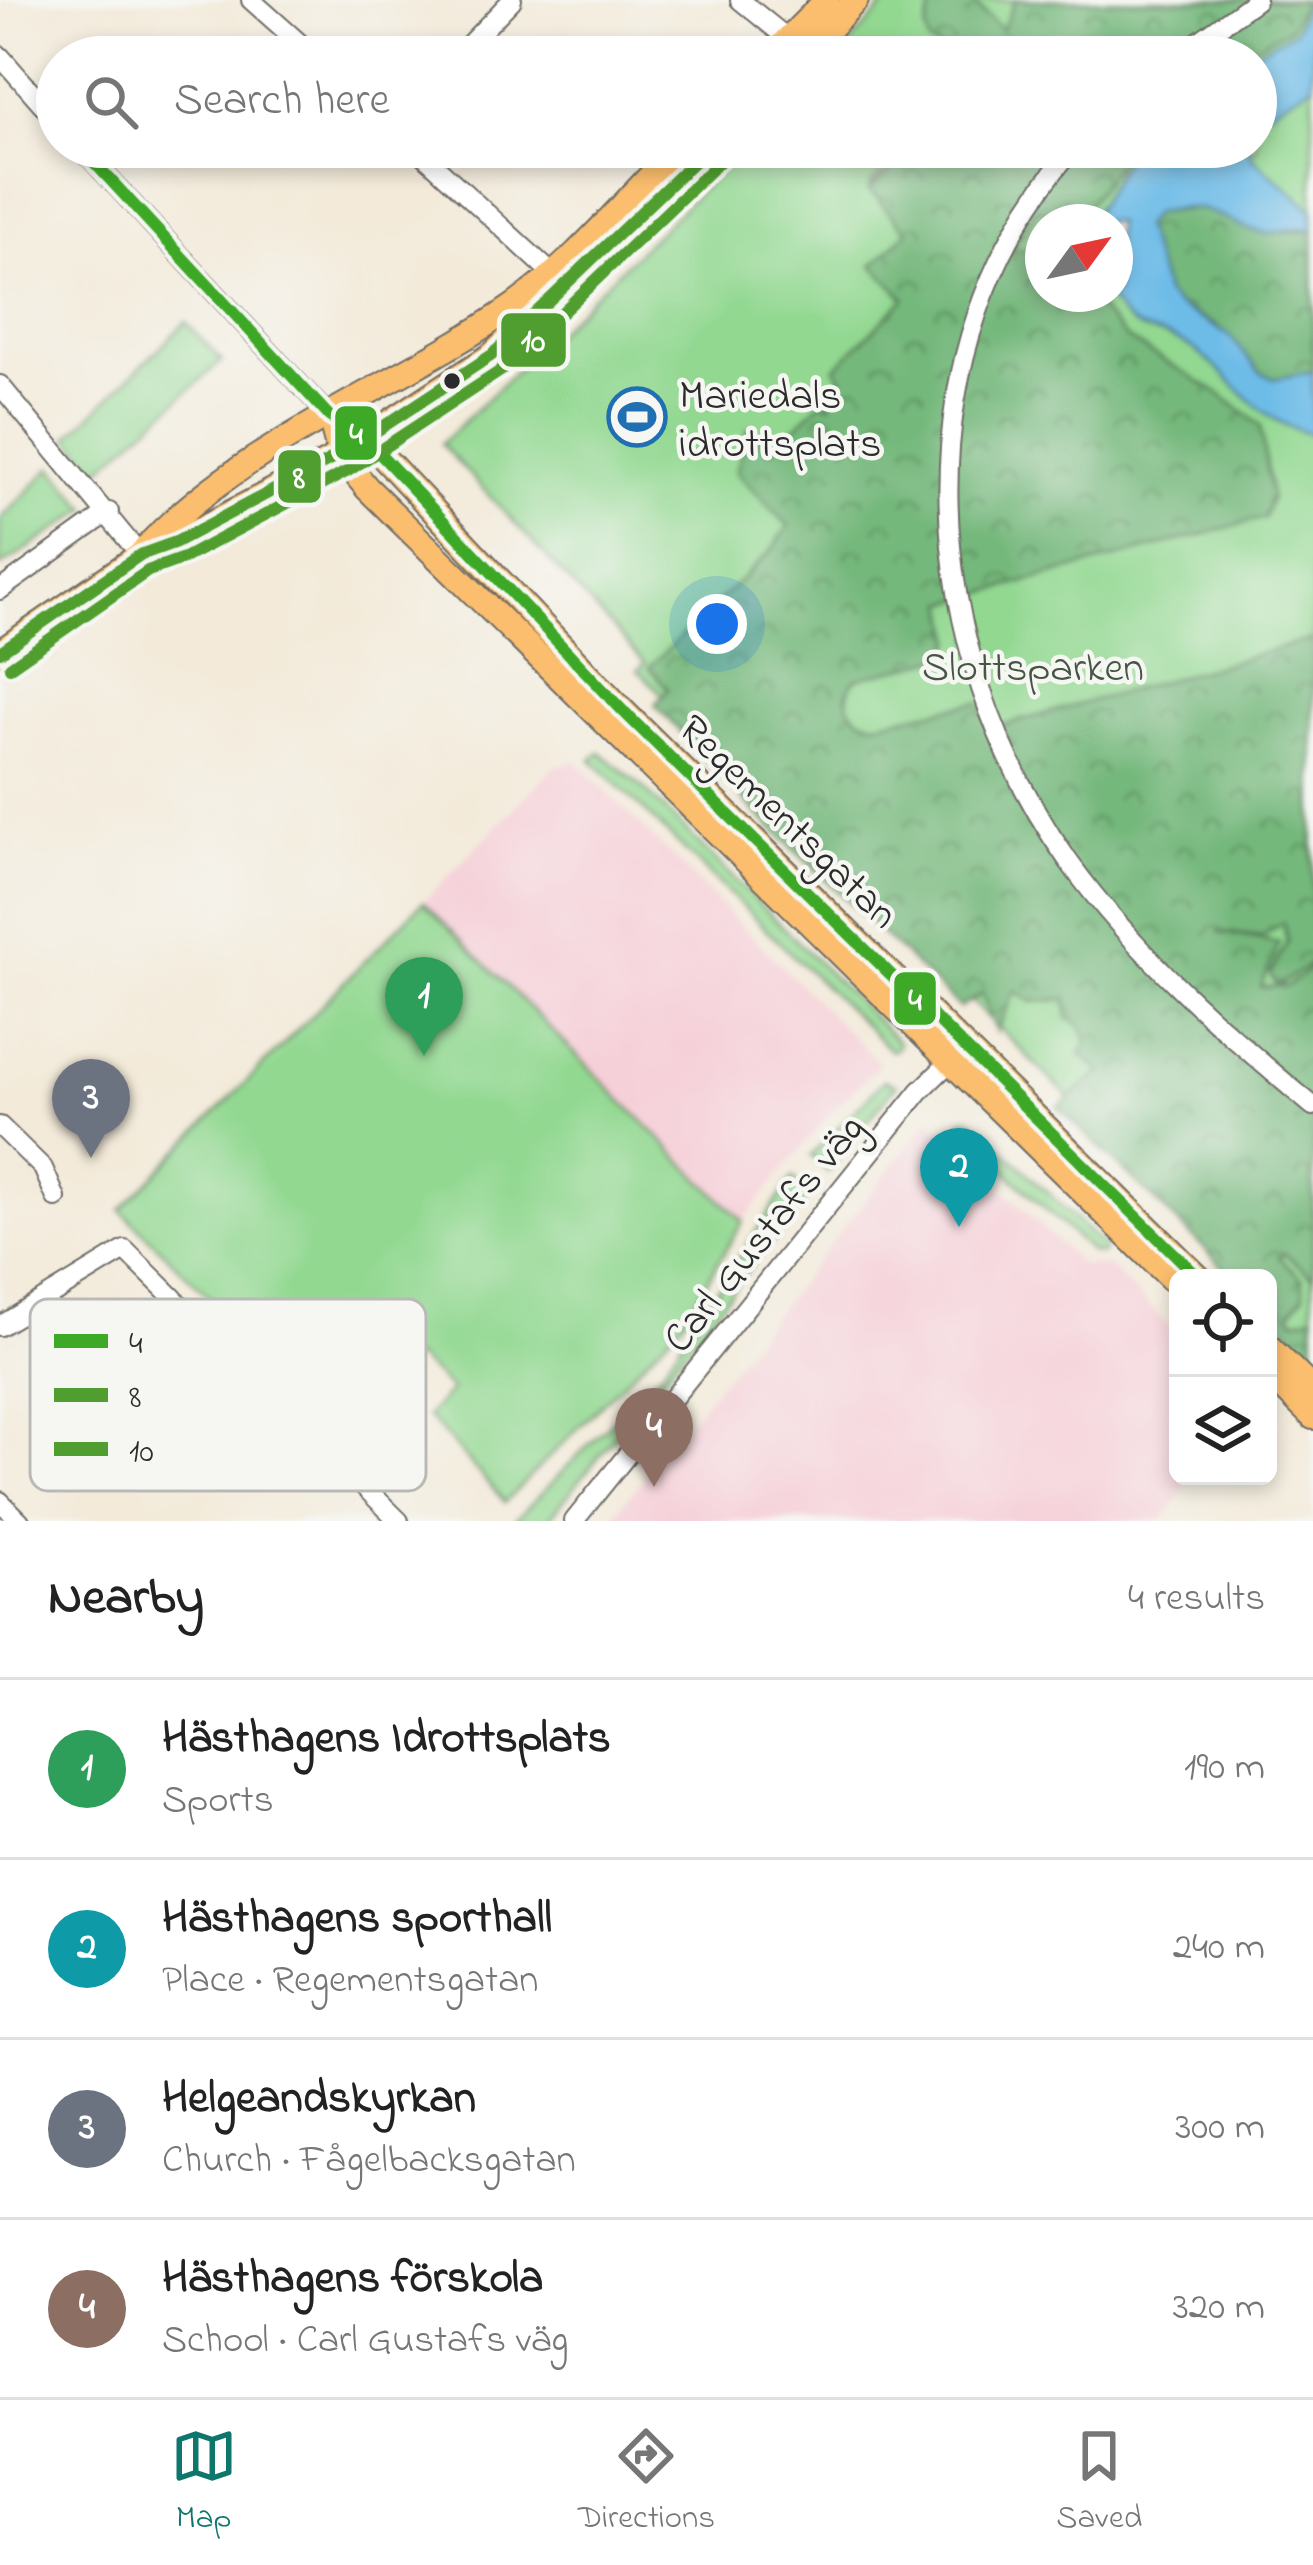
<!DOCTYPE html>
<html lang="en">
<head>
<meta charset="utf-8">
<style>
	body { margin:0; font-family:"Indie Flower",sans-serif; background:#f2f2f2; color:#222 }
	.controls { position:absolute; right:36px; bottom:36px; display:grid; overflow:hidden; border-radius:18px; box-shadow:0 6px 18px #0003 }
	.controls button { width:108px; height:108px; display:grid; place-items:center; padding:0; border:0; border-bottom:3px solid #e0e0e0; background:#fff; color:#222; font:60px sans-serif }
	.compass { position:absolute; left:1025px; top:204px; width:108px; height:108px; border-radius:50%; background:#fff; box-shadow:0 6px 18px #0003; rotate:57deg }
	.you { position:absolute; left:717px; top:624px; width:42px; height:42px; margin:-30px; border:9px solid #fff; border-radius:50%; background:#1a73e8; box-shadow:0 0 0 18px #1a73e833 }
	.badge { display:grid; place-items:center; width:78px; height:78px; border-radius:50%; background:#0f766e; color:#fff; font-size:39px; font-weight:700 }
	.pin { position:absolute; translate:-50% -99px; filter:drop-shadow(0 3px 6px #0008) }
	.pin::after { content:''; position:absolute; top:63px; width:42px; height:36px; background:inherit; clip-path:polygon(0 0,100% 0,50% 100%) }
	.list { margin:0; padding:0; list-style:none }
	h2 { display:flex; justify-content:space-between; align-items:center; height:156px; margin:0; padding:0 48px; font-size:51px }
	h2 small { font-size:39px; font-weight:400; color:#767676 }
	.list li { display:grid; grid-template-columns:78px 1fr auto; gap:36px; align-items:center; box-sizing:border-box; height:180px; padding:0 48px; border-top:3px solid #e0e0e0 }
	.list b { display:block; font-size:45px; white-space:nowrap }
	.list p { margin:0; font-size:39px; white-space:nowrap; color:#767676 }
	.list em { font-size:39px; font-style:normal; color:#767676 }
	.icon { flex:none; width:66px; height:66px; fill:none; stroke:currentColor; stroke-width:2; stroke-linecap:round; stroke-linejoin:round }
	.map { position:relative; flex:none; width:1313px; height:1521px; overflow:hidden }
	.search { position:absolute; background:#fff; box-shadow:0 6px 18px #0003; left:36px; right:36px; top:36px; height:132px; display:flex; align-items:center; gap:30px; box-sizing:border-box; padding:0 42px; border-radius:66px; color:#767676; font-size:45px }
	.sheet { height:876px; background:#fff }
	nav { display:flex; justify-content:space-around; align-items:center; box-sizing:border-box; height:168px; border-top:3px solid #e0e0e0; background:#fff; font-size:33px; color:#767676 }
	nav a { display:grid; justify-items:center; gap:6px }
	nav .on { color:#0f766e }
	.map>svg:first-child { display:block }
</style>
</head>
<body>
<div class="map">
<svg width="1313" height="1521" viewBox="0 0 1313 1521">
	<defs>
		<pattern id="forest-crowns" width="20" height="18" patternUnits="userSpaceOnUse" patternTransform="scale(3)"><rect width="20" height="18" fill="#75b87b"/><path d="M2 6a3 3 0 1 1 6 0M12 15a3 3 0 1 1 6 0" fill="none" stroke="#609665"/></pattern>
	</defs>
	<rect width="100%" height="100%" fill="#f6f6f2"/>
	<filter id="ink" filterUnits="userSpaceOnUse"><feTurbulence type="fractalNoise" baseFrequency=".00833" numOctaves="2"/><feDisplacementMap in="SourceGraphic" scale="24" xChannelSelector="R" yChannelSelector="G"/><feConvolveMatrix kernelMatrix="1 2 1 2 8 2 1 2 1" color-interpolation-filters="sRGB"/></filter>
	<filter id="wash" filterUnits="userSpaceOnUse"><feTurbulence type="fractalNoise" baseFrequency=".004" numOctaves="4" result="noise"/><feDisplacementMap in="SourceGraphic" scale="48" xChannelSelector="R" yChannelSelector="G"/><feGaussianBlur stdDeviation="2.7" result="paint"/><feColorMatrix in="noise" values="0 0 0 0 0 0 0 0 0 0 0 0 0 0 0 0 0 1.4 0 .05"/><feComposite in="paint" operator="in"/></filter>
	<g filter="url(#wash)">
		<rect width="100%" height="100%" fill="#f3ead9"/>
		<g fill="#f6cfd8">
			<polygon points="576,761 880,1064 829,1114 743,1221 423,902 554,767"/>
			<polygon points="930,1119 1081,1265 1108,1265 1178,1335 1178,1476 1194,1476 1162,1521 609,1521"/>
		</g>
		<g fill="#92d891" stroke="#5e825e" stroke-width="3" fill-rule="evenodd">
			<path d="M 890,0 L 1313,0 L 1313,1340 L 1268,1295 L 1268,1278 L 1251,1278 L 638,670 L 645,663 L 441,444 L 745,147 L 921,147 L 903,151 L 870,185 L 908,231 L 874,265 L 915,229 L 931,147 L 1256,147 L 1256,57 L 849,57 L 843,52 ZM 1043,222 L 1115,222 L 1115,294 L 1043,294 Z"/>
			<polygon points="186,322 222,361 99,470 69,437"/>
			<polygon points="52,467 88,509 0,567 0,520"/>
			<polygon points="600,752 639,784 898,1042 897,1048 891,1051 592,760"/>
			<polygon points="423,902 743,1221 682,1322 505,1502 427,1416 451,1390 415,1357 342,1428 121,1210"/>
			<polygon points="884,1080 896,1085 828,1172 811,1156"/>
			<polygon points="971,1118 1105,1248 1101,1254 1091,1252 960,1127 963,1119"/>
			<polygon points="793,1178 809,1195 555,1511 546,1521 514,1521 661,1371"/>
		</g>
		<g fill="url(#forest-crowns)" stroke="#507253" stroke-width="3">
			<polygon points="933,0 972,0 1002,30 1015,0 1304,0 1290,27 1236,57 952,57 929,43 926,30"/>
			<path d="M 928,147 L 1129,147 L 1075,222 L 1038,209 L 1012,251 L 1043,246 L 1043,294 L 1068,294 L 1098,308 L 1126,338 L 1217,392 L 1260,425 L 1271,497 L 1264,518 L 947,603 L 954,640 L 945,657 L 855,679 C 838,701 852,720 877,722 L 979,702 L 991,729 L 1313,639 L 1313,962 L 1277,986 L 1270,974 L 1287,942 L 1283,923 L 1262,937 L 1218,932 L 1279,943 L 1261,987 L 1287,986 L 1313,966 L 1313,1277 L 1284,1253 L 1279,1257 L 1302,1278 L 1304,1294 L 1290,1313 L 1295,1319 L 1313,1315 L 1313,1353 L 1268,1310 L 1268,1278 L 1235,1278 L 1058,1107 L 1101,1073 L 1081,1054 L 1088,1042 L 1080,1024 L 1068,1018 L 1067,999 L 1032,1002 L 1015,991 L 996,1032 L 982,994 L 960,1008 L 755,812 L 655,705 L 668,689 L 649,667 L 771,551 L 789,526 L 736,472 L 748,429 L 771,451 L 820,403 L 831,404 L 824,391 L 842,377 L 835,368 L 905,298 L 873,265 L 908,232 L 869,190 L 891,170 L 895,157 Z"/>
			<polygon points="1199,208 1215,209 1257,232 1313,231 1313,371 1274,380 1259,371 1217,326 1176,305 1166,295 1143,226 1154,213"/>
		</g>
		<g fill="#6dbce8" stroke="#4c748a" stroke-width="3">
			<polygon points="1313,0 1313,84 1256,118 1256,57 1246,57 1294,31 1307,1"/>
			<path d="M 1132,147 L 1250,147 L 1252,157 L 1313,210 L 1313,231 C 1295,223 1276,238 1256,231 C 1209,216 1211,200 1154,213 L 1143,226 L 1166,295 L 1176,305 L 1228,334 L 1259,371 L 1274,379 L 1313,371 L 1313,434 C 1257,424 1234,375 1190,347 C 1149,321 1143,348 1105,294 L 1115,294 L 1115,222 L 1088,222 Z"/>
		</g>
	</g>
	<g filter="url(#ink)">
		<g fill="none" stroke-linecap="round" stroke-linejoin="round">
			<defs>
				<g id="minor">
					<polyline points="251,0 315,57"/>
					<polyline points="740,0 788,39"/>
					<polyline points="0,56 57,121"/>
					<polyline points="457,57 512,0"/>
					<polyline points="1177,57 1256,0"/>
					<polyline points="80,147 330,417"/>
					<polyline points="415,147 561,282"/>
					<path d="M 1074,147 C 896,349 919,651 1069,862 C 1136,955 1225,1033 1313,1106"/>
					<polyline points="0,385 140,555"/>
					<polyline points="0,590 109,512"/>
					<polyline points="0,1126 43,1168 56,1198"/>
					<polyline points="0,1326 125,1250 399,1521"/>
					<polyline points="0,1501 20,1521"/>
					<polyline points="574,1521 920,1091 960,1052"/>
				</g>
				<g id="major">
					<polyline points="770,57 827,0"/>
					<polyline points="802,57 856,0"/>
					<polyline points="330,417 366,439 622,710 1199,1278"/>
					<polyline points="330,417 340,455 367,488 1178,1285"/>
					<path d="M 141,554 C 231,448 399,386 514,306 C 575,263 626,199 679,147"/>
					<polyline points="0,652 140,555 176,542 340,455 492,355 709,147"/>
					<polyline points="1268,1346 1313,1390"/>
					<polyline points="1268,1373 1313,1417"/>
				</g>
			</defs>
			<use href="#minor" stroke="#716e68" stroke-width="22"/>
			<use href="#major" stroke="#716e68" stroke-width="28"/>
			<use href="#minor" stroke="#fff" stroke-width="18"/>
			<use href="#major" stroke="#fbbe6e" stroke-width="24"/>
			<defs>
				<polyline id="bus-1" points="80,147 330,417 366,439 622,710 1199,1278"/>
				<polyline id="bus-2" points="0,652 140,555 176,542 340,455 492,355 709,147"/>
				<polyline id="bus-3" points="10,667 148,571 184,558 348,471 502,370 721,160"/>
			</defs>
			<use href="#bus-1" stroke="#f6f6f2" stroke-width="21"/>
			<use href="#bus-2" stroke="#f6f6f2" stroke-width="21"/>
			<use href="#bus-3" stroke="#f6f6f2" stroke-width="21"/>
			<use href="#bus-1" stroke="#3ea827" stroke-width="12"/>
			<use href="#bus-2" stroke="#509e2f" stroke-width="12"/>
			<use href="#bus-3" stroke="#509e2f" stroke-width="12"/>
		</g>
	</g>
	<defs>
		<symbol id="stadium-ring" viewBox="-11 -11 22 22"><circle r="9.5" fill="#f6f6f2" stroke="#1f6fb2" stroke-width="1.5"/><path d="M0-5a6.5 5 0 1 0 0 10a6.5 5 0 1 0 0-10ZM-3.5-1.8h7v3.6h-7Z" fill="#1f6fb2"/></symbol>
	</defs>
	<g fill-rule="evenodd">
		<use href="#stadium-ring" x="604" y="384" width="66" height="66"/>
	</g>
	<circle fill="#2b2b2b" stroke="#f6f6f2" stroke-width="4.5" cx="452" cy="381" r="10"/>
	<g text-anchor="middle" stroke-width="9" stroke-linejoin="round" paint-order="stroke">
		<g font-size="42" fill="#2b2b2b" stroke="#f6f6f2" text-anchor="start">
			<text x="679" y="408">Mariedals<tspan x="679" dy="48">idrottsplats</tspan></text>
		</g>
		<g font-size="42" fill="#455644" stroke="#f6f6f2">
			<text x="1033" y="680">Slottsparken</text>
		</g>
		<g font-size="42" fill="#2b2b2b" stroke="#f6f6f2">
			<text transform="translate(790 820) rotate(44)" y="15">Regementsgatan</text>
			<text transform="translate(762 1232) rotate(-51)" y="15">Carl Gustafs väg</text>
		</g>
	</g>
	<rect x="30" y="1299" width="396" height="192" rx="18" fill="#f6f6f2" stroke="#b9b9b6" stroke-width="3"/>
	<rect x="54" y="1334" width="54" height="14" fill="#3ea827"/>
	<rect x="54" y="1388" width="54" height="14" fill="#509e2f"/>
	<rect x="54" y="1442" width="54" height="14" fill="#509e2f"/>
	<g font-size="33" fill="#2b2b2b">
		<text x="129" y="1353">4</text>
		<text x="129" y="1407">8</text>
		<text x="129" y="1461">10</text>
	</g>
	<g stroke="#f6f6f2" stroke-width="4.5">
		<rect x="499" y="311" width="69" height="58" rx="12" fill="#509e2f"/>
		<rect x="333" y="404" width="46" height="58" rx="12" fill="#3ea827"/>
		<rect x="276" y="448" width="47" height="57" rx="12" fill="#509e2f"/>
		<rect x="892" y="970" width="46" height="57" rx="12" fill="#3ea827"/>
	</g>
	<g font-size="33" text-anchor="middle" font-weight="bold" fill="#fff">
		<text x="533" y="351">10</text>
		<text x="356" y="444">4</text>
		<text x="299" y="488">8</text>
		<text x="915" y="1010">4</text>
	</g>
</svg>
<div class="controls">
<button><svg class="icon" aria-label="locate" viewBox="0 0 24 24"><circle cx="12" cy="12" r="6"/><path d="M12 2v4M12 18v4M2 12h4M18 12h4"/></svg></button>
<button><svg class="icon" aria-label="layers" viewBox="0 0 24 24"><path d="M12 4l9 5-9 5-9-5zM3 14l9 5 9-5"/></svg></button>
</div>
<svg class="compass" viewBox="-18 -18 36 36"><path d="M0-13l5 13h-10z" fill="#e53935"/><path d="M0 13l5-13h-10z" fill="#767676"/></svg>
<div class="you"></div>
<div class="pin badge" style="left:424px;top:1056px;background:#2e9e5b">1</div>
<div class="pin badge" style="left:959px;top:1227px;background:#0f9aa8">2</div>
<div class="pin badge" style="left:91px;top:1158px;background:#6b7280">3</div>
<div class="pin badge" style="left:654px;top:1487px;background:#8d6e63">4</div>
<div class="search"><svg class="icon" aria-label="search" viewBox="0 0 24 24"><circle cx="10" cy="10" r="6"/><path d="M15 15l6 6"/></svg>Search here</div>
</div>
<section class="sheet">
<h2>Nearby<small>4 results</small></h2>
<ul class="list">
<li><span class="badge" style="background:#2e9e5b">1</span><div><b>Hästhagens Idrottsplats</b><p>Sports</p></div><em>190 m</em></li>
<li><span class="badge" style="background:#0f9aa8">2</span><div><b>Hästhagens sporthall</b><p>Place · Regementsgatan</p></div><em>240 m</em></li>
<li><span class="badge" style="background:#6b7280">3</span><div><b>Helgeandskyrkan</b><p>Church · Fågelbacksgatan</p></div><em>300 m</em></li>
<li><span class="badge" style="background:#8d6e63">4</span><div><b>Hästhagens förskola</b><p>School · Carl Gustafs väg</p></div><em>320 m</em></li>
</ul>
</section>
<nav>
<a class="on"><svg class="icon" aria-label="map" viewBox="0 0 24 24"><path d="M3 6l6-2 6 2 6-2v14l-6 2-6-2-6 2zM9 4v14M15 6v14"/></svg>Map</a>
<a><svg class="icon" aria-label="directions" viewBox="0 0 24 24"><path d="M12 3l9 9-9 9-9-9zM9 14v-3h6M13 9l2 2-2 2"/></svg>Directions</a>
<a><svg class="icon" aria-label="saved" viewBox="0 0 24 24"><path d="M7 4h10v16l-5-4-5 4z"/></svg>Saved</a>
</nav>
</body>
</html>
